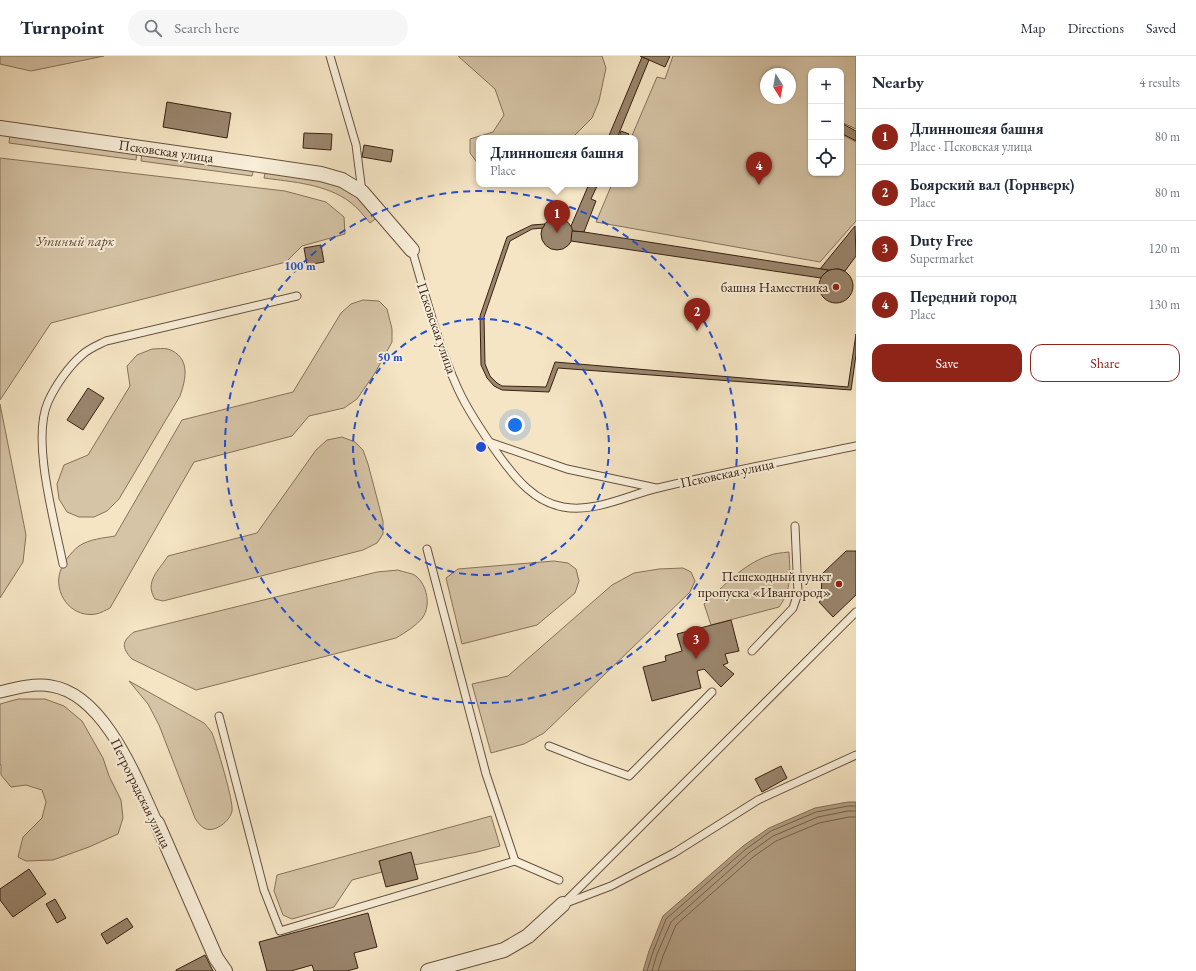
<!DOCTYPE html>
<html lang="en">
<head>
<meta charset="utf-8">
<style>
	body { margin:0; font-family:"EB Garamond",serif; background:#f6f6f7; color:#1f2937 }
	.controls { position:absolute; right:12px; top:12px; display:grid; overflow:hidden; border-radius:8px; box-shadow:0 1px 3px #0004 }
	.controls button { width:36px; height:36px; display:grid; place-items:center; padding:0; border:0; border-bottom:1px solid #e0e1e3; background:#fff; color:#1f2937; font:20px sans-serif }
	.compass { position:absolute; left:760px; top:12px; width:36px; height:36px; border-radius:50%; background:#fff; box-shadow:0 1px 3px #0004; rotate:169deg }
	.you { position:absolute; left:515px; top:369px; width:14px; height:14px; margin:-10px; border:3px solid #fff; border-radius:50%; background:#1a73e8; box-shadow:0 0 0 6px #1a73e833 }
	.badge { display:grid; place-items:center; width:26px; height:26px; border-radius:50%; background:#8f2418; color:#fff; font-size:13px; font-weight:700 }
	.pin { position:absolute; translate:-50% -33px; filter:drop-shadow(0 1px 2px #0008) }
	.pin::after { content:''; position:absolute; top:21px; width:14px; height:12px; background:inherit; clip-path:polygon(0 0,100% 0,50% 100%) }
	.popup { position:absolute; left:476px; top:79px; width:162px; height:52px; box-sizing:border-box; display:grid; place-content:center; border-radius:8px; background:#fff; filter:drop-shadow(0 1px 3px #0005); font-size:13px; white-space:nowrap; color:#747a83 }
	.popup b { font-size:15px; color:#1f2937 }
	.popup::after { content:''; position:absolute; left:50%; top:100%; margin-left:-8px; border:8px solid transparent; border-top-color:#fff }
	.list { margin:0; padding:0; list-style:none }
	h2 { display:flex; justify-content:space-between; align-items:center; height:52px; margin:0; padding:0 16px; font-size:17px }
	h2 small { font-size:13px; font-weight:400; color:#747a83 }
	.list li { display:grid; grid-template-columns:26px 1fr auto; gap:12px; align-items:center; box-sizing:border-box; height:56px; padding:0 16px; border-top:1px solid #e0e1e3 }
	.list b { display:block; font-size:15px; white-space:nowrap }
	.list p { margin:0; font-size:13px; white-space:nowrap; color:#747a83 }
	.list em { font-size:13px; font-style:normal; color:#747a83 }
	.actions { display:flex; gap:8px; padding:12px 16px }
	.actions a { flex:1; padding:9px 0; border:1px solid #8f2418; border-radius:12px; text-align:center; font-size:14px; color:#8f2418 }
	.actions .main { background:#8f2418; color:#fff }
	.icon { flex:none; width:22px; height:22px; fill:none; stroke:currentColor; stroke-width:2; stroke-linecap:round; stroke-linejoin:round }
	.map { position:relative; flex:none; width:856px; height:915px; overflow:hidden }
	header { display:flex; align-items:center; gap:24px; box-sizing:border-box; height:56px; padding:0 20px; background:#fff; border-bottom:1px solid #e0e1e3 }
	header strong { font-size:19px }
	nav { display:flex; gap:22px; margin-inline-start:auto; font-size:14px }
	.search { width:280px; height:36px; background:#f6f6f7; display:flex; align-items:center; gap:10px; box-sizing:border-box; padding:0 14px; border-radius:22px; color:#747a83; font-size:15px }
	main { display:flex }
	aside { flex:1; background:#fff }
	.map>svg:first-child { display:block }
</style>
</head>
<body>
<header>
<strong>Turnpoint</strong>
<div class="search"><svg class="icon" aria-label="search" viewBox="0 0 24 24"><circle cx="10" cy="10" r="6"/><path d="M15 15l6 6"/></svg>Search here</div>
<nav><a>Map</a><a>Directions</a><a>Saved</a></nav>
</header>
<main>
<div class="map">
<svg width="856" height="915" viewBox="0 0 856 915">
	<rect width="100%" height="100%" fill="#f5e5c4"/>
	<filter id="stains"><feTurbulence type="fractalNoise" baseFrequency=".005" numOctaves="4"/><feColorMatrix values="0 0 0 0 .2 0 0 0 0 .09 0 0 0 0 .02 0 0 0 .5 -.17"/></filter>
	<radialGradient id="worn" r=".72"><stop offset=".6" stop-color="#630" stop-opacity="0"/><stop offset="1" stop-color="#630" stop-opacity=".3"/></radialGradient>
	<g fill="#d5c4a6" stroke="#86725c" fill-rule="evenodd">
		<polygon points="0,0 104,0 31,15 0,8"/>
		<polygon points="458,0 602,0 606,12 599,45 592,62 572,82 479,82 479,109 470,97 470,83 493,76 504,59 495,33"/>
		<path d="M 673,0 L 856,0 L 856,73 L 841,66 L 841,15 L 811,15 L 811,117 L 841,117 L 841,78 L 856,86 L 856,165 L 820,206 L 596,166 L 612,128 L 635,128 L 635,82 L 631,82 L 657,21 L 665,23 ZM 766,18 L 790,18 L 790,42 L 766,42 Z"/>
		<polygon points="10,78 137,96 136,104 9,87"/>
		<polygon points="142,96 254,112 252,120 141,105"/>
		<polygon points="0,102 285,135 326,146 344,161 345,178 302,190 286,206 51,267 0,344"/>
		<path d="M 266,113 L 340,128 L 357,139 L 378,161 L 370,167 C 364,160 358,152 350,146 C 326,128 293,126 264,122 Z"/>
		<path d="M 363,244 L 379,245 L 387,253 L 392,273 L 392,286 L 375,317 L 357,343 L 344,352 L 309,360 L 292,380 L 194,406 L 110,552 C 106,554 101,557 96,558 C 74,562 56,542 59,520 C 61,509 70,497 79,490 C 89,483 104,482 115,480 L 182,364 L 293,336 L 341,257 L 351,248 Z"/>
		<path d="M 152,293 C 157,293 164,292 168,293 C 191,301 186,323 180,340 L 119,443 L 107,455 L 94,461 L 79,461 L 67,456 L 59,443 L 57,428 L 64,409 L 88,399 L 130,330 L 127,310 L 137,299 Z"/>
		<polygon points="0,348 26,479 23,506 0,542"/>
		<path d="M 342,381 L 355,386 L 363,394 L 368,408 L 383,465 L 383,478 L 377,487 L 363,494 L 163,545 L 155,543 C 144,526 159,514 168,500 L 257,477 L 316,394 L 327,384 Z"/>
		<path d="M 789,496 C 790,517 792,534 779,551 L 711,569 L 704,548 C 723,531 743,508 768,500 C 774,497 782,497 789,496 Z"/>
		<polygon points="554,505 568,507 576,513 579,525 575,537 537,569 462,588 446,522 458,513"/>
		<polygon points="683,512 691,516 695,525 690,536 544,677 524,688 491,697 472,628 508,620 612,529 634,517 659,513"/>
		<path d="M 398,514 C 403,516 412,517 416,520 C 427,529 431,549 423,561 C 416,570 406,576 396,582 L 196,634 L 132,603 C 121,591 122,585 134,576 L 377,516 Z"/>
		<path d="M 129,625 L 204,667 C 207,670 210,674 212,677 C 216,687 234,746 232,755 C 230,765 216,776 206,773 C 201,771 198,767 195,762 L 159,669 L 148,648 Z"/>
		<polygon points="18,643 45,643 64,650 82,665 103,702 109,720 121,744 123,762 118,778 89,791 53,804 26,805 18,801 23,781 42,762 46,746 42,734 26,729 11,731 1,719 1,709 0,708 0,648"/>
		<polygon points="491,760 500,790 477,796 414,809 411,797 379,805 382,816 352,824 334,851 292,863 283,859 274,835 277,819"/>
	</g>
	<polygon fill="#b4a287" stroke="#826e58" points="848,746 856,746 856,915 643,915 649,895 663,860 743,790 769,772 815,752"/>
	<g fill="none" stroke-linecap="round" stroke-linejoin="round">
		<g stroke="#76614c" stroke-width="1">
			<polyline points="647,915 653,896 666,863 746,793 771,775 816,756 848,750 856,750"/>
			<polyline points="652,915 657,898 671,866 749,797 773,780 818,761 848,755 856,755"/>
			<polyline points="658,915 663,900 676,869 753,801 776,785 819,767 849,761 856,761"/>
		</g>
	</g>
	<g fill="#9a866e" stroke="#372011">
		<polygon points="640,0 670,0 665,11"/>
		<polygon points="642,1 649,4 617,82 608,82"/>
		<polygon points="167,46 231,57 227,82 163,71"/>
		<polygon points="843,68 856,75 856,85 841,77 841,72"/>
		<polygon points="621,75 629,78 627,82 619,82"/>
		<polygon points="304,77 332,78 331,94 303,92"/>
		<polygon points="364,89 393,94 391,106 362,101"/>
		<polygon points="589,128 598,128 591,143 596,145 584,176 572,175 571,170"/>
		<circle cx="557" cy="178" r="16"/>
		<polygon points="545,168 543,172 532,173 510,185 484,261 485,308 490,320 497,327 502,330 546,331 555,306 848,331 856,278 856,299 851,334 558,312 549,336 502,334 494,330 487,322 481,309 480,260 507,181 532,169"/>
		<polygon points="855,170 856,200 845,215 839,213 828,214 820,213"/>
		<polygon points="572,175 584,176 828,214 821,222 571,185"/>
		<polygon points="321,189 324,206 307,209 304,192"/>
		<circle cx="836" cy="230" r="17"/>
		<polygon points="88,332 104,342 83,374 67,364"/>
		<polygon points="846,495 856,495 856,539 833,561 819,546 821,544 822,518"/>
		<polygon points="731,564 739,595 725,598 728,607 723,609 734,618 721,631 704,613 697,615 701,632 652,645 643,611 666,605 665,600 682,595 677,578"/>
		<polygon points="781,710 787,722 762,736 755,723"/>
		<polygon points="411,796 418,823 386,831 379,805"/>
		<polygon points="29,813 46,838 13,861 0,844 0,833"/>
		<polygon points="55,843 66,862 57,867 46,848"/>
		<polygon points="368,857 377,891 354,897 358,912 347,915 314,915 312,909 291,915 267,915 259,886"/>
		<polygon points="127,862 133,871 107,888 101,878"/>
		<polygon points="205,899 213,915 176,915 176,914"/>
	</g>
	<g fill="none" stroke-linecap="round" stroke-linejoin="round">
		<defs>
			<g id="service">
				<polyline points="330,0 356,89 362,136"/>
				<path d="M 412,194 C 426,241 438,289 458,333 C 469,357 485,380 500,401 C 516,423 535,446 563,451 C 595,457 628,439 658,432 C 724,416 790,404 856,390"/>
				<polyline points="489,386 567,413 656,432"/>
				<path d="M 63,508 C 55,467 31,384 48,346 C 55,330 69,310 82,299 C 88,293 98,289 106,285 L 297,240"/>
				<polyline points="752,595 793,552 798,537 795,470"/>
				<polyline points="219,660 264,834 280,875 515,805 486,718 427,493"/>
				<polyline points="549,690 587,705 629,720 712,636"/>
				<polyline points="515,805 559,824"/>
				<polyline points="566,847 611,830 674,797 758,744 856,699"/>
				<polyline points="563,848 856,556"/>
			</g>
			<path id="pedestrian" d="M 0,636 C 16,632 35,627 51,630 C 105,638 137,724 157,767"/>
			<g id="minor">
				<polyline points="0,72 260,109 321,118 342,124 362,136 412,194"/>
				<polyline points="157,767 216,902 225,915"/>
				<polyline points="428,915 504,894 528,880 563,848"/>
			</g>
		</defs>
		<use href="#service" stroke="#66513e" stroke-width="9"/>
		<use href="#pedestrian" stroke="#66513e" stroke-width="13"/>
		<use href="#minor" stroke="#66513e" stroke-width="16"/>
		<use href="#service" stroke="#f8eed9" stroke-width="7"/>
		<use href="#pedestrian" stroke="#f8eed9" stroke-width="11"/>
		<use href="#minor" stroke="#f8eed9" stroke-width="14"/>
	</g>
	<g fill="none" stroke="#1d4ed8" stroke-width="2" stroke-dasharray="7 5">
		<circle cx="481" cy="391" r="128"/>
		<circle cx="481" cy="391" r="256"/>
	</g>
	<g fill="#8f2418" stroke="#f8eed9" stroke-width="1.5">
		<circle cx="836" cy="231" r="4"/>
		<circle cx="839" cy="528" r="4"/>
	</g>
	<g text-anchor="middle" stroke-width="4" stroke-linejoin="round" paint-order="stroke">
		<g font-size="14" fill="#372011" stroke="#f8eed9">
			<text transform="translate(166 95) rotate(8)" y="5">Псковская улица</text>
			<text transform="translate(437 272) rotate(71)" y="5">Псковская улица</text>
			<text transform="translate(727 417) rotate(-12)" y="5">Псковская улица</text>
			<text transform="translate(141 737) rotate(64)" y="5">Петроградская улица</text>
		</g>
		<g font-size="14" font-style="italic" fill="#5e4936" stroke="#f8eed9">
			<text x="75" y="190">Утиный парк</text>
		</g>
		<g font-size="14" fill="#372011" stroke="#f8eed9" text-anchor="end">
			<text x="828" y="236">башня Наместника</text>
			<text x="831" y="525">Пешеходный пункт<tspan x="831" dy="16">пропуска «Ивангород»</tspan></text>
		</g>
	</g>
	<circle cx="481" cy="391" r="6" fill="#1d4ed8" stroke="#f8eed9" stroke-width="2"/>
	<g font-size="12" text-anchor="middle" font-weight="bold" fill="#1d4ed8" stroke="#f8eed9" stroke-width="4" stroke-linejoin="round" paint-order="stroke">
		<text x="300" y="214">100 m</text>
		<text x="390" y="305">50 m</text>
	</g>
	<rect width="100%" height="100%" filter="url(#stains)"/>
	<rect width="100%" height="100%" fill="url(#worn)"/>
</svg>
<div class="controls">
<button>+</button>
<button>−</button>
<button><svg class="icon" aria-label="locate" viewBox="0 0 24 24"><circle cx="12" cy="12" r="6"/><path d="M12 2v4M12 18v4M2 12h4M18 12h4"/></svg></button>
</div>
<svg class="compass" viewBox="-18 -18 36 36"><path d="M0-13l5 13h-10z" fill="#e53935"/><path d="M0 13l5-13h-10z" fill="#747a83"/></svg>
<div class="you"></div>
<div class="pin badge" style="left:557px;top:177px">1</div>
<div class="popup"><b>Длинношеяя башня</b>Place</div>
<div class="pin badge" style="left:697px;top:275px">2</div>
<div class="pin badge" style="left:696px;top:603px">3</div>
<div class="pin badge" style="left:759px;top:129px">4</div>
</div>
<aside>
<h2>Nearby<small>4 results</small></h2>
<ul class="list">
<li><span class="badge">1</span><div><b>Длинношеяя башня</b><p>Place · Псковская улица</p></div><em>80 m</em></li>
<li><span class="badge">2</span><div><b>Боярский вал (Горнверк)</b><p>Place</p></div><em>80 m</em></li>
<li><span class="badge">3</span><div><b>Duty Free</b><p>Supermarket</p></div><em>120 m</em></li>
<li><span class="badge">4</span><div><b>Передний город</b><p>Place</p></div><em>130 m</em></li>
</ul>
<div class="actions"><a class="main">Save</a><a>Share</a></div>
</aside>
</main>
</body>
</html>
